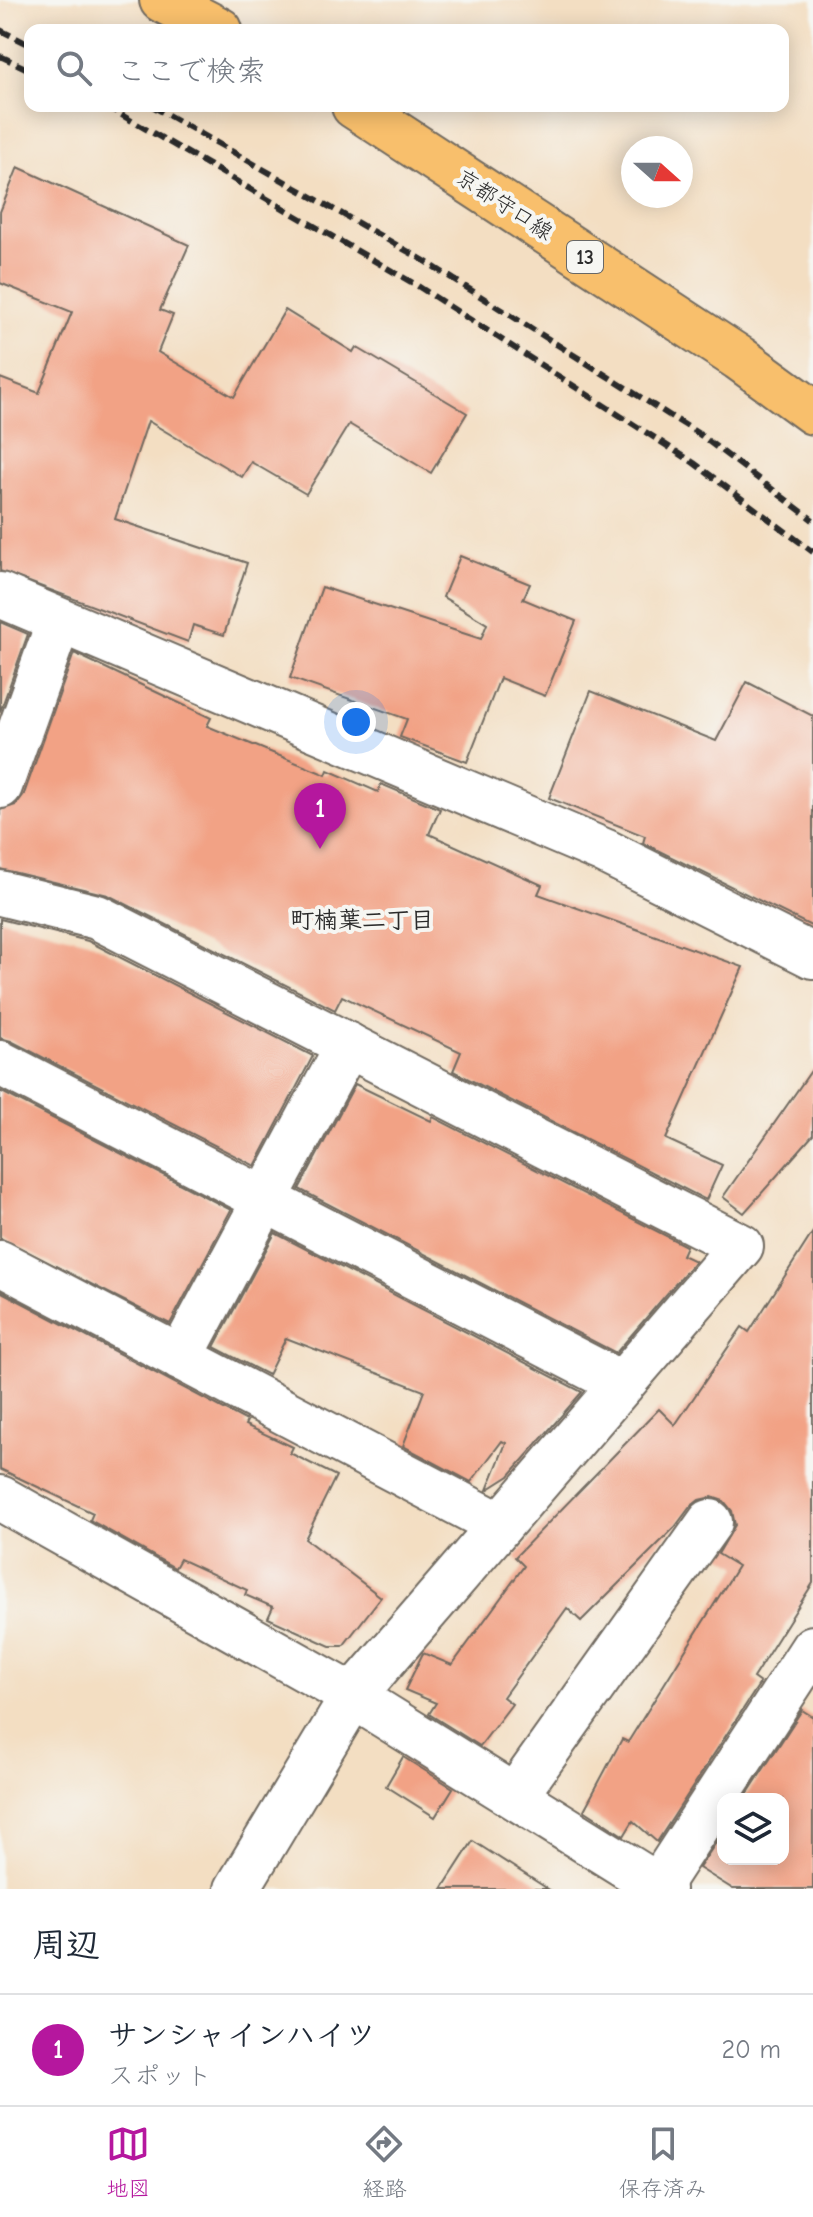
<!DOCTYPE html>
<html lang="ja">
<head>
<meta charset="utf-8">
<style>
	body { margin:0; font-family:"Comic Neue","Klee One",sans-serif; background:#f6f6f7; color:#1f2937 }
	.controls { position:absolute; right:24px; bottom:24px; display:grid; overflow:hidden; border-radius:16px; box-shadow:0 4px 20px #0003 }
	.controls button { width:72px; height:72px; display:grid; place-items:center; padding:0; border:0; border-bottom:2px solid #e0e1e3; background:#fff; color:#1f2937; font:40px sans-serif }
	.compass { position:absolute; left:621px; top:136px; width:72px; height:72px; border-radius:50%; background:#fff; box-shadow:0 4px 20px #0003; rotate:111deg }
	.you { position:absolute; left:356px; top:722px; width:28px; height:28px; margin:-20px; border:6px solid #fff; border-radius:50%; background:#1a73e8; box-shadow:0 0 0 12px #1a73e833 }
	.badge { display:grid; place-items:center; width:52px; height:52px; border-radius:50%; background:#b5179e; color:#fff; font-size:26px; font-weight:700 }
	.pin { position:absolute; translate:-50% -66px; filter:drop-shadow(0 2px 4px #0008) }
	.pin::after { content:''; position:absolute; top:42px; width:28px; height:24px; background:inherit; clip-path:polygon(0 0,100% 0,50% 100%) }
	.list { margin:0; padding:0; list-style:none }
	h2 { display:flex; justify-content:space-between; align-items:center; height:104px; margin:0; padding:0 32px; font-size:34px }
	h2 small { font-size:26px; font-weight:400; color:#747a83 }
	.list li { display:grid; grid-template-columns:52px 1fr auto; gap:24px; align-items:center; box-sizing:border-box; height:112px; padding:0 32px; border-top:2px solid #e0e1e3 }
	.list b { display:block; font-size:30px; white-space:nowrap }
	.list p { margin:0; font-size:26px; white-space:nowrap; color:#747a83 }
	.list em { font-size:26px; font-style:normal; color:#747a83 }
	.icon { flex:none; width:44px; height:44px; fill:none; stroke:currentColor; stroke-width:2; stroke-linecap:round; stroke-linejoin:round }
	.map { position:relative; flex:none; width:813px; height:1889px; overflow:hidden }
	.search { position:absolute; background:#fff; box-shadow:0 4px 20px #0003; left:24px; right:24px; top:24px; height:88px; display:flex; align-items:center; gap:20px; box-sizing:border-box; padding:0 28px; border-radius:16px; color:#747a83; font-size:30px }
	.sheet { height:216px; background:#fff }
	nav { display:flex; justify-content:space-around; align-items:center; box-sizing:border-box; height:112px; border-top:2px solid #e0e1e3; background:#fff; font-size:22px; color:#747a83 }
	nav a { display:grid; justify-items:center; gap:4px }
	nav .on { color:#b5179e }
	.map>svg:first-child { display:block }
</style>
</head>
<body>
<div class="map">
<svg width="813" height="1889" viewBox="0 0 813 1889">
	<rect width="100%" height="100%" fill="#f6f6f2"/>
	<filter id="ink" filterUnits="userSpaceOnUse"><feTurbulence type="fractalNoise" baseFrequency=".0125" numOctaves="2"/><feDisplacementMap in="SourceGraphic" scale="16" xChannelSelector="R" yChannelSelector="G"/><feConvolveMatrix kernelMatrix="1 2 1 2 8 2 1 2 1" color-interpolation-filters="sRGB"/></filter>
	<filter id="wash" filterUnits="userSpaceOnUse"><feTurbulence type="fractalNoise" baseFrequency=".006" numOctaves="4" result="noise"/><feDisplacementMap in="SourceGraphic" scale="32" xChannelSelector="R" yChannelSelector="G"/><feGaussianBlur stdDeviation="1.8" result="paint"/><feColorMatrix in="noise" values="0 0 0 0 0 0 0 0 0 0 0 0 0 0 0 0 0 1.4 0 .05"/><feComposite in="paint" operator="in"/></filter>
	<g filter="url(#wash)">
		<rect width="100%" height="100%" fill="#f3dec2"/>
		<g id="blocks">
			<g fill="#f2a285">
				<polygon points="18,167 189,245 160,310 173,315 158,352 234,397 285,310 353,352 356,347 467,413 431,473 349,424 306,494 251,462 242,477 148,421 115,519 247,563 224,635 193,625 188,642 0,571 0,378 39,393 72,312 0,283 0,212"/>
				<polygon points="460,556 530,584 523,599 576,621 545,696 500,678 467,762 400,737 407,719 290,678 322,587 481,639 487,624 443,597"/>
				<polygon points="0,622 28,634 0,712"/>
				<polygon points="74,653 211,718 207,726 326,775 328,770 378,792 381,784 440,809 429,834 542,885 538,894 743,967 666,1139 722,1165 706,1200 453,1071 461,1052 342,996 335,1010 108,895 0,869 0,810 16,805 24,794"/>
				<polygon points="747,682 813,716 813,927 643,843 645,836 549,798 591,691 716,741"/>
				<polygon points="0,919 88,941 313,1056 255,1166 11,1041 0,1038"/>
				<polygon points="813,1068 813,1135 744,1213 723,1197"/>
				<polygon points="355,1084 431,1121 433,1117 686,1246 682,1255 695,1261 616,1353 299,1189"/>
				<polygon points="0,1091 231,1210 170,1324 0,1238"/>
				<polygon points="813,1232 813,1583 753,1678 760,1683 657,1842 633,1821 624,1836 584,1810 622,1739 628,1742 738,1566 718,1554 735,1525 732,1511 724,1501 712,1497 699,1500 690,1507 675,1527 581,1621 567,1608 503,1697 512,1704 480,1746 429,1714 436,1703 405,1690 423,1653 452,1665 524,1566 515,1557 659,1409 675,1425 742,1327 749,1332"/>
				<polygon points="275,1233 582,1392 509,1476 487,1490 506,1443 502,1441 471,1482 403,1446 424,1391 286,1338 268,1375 214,1347"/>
				<polygon points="0,1291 247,1421 245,1425 293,1447 290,1453 336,1476 305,1539 381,1597 343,1646 330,1646 268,1618 273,1607 245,1595 247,1590 180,1559 175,1568 90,1520 93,1513 0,1469"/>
				<polygon points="802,1710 813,1717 813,1889 733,1889 699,1868 723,1832 723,1859 783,1859 783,1799 744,1799"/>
				<polygon points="403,1757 453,1788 435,1817 386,1786"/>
				<polygon points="473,1841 548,1889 442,1889"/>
			</g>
		</g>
	</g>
	<g filter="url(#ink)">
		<use href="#blocks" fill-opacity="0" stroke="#716a60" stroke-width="2"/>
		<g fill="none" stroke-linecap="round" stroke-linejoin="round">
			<defs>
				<g id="minor">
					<polyline points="0,595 604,851 813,956"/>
					<polyline points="0,786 59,621"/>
					<polyline points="0,893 97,917 741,1246 353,1696 237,1889"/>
					<polyline points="0,1063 622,1384"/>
					<polyline points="0,1263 500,1525"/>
					<polyline points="180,1358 348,1045"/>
					<polyline points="0,1498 353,1696 663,1889"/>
					<polyline points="515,1796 710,1522"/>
					<polyline points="658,1886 813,1648"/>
				</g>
				<g id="major">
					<polyline points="162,0 220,30"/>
					<polyline points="354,106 739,358 813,412"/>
				</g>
			</defs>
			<use href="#minor" stroke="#716a60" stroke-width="48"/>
			<use href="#major" stroke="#716a60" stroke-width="48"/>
			<use href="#minor" stroke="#fff" stroke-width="44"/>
			<use href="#major" stroke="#f8bf6c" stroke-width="44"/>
			<g stroke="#2b2b2b" stroke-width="6" stroke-dasharray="12 6" stroke-linecap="butt">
				<polyline points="0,30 30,45"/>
				<polyline points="0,56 30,70"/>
				<polyline points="106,106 413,283 694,463 813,552"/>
				<polyline points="152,106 423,260 699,434 813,520"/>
			</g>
		</g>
	</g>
	<g text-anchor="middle" stroke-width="8" stroke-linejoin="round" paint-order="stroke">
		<rect fill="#f6f6f2" stroke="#686867" stroke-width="2" x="567" y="241" width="36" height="32" rx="6"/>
		<g font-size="20" font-weight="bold" fill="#2b2b2b">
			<text x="585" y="264">13</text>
		</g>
		<g font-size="22" fill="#2b2b2b" stroke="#f6f6f2">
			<text transform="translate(505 204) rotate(33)" y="8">京都守口線</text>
		</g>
		<g font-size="24" font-weight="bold" fill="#2b2b2b" stroke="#f6f6f2">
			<text x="362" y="928">町楠葉二丁目</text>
		</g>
	</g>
</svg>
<div class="controls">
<button><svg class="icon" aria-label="layers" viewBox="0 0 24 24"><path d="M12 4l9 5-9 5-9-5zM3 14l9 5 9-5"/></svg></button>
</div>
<svg class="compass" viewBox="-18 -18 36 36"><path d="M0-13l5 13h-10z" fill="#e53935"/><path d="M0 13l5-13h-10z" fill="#747a83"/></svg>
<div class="you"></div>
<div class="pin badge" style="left:320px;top:849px">1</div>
<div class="search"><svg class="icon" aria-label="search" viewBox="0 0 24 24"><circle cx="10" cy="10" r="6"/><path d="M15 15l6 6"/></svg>ここで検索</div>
</div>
<section class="sheet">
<h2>周辺<small></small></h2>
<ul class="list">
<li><span class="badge">1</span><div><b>サンシャインハイツ</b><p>スポット</p></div><em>20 m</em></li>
</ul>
</section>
<nav>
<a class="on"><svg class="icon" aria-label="map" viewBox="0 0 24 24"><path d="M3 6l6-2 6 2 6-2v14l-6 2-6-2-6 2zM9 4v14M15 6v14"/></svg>地図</a>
<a><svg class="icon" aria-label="directions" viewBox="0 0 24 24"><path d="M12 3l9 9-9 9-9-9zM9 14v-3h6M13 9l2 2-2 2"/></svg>経路</a>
<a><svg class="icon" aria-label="saved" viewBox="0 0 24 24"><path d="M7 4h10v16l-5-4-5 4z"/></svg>保存済み</a>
</nav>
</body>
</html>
